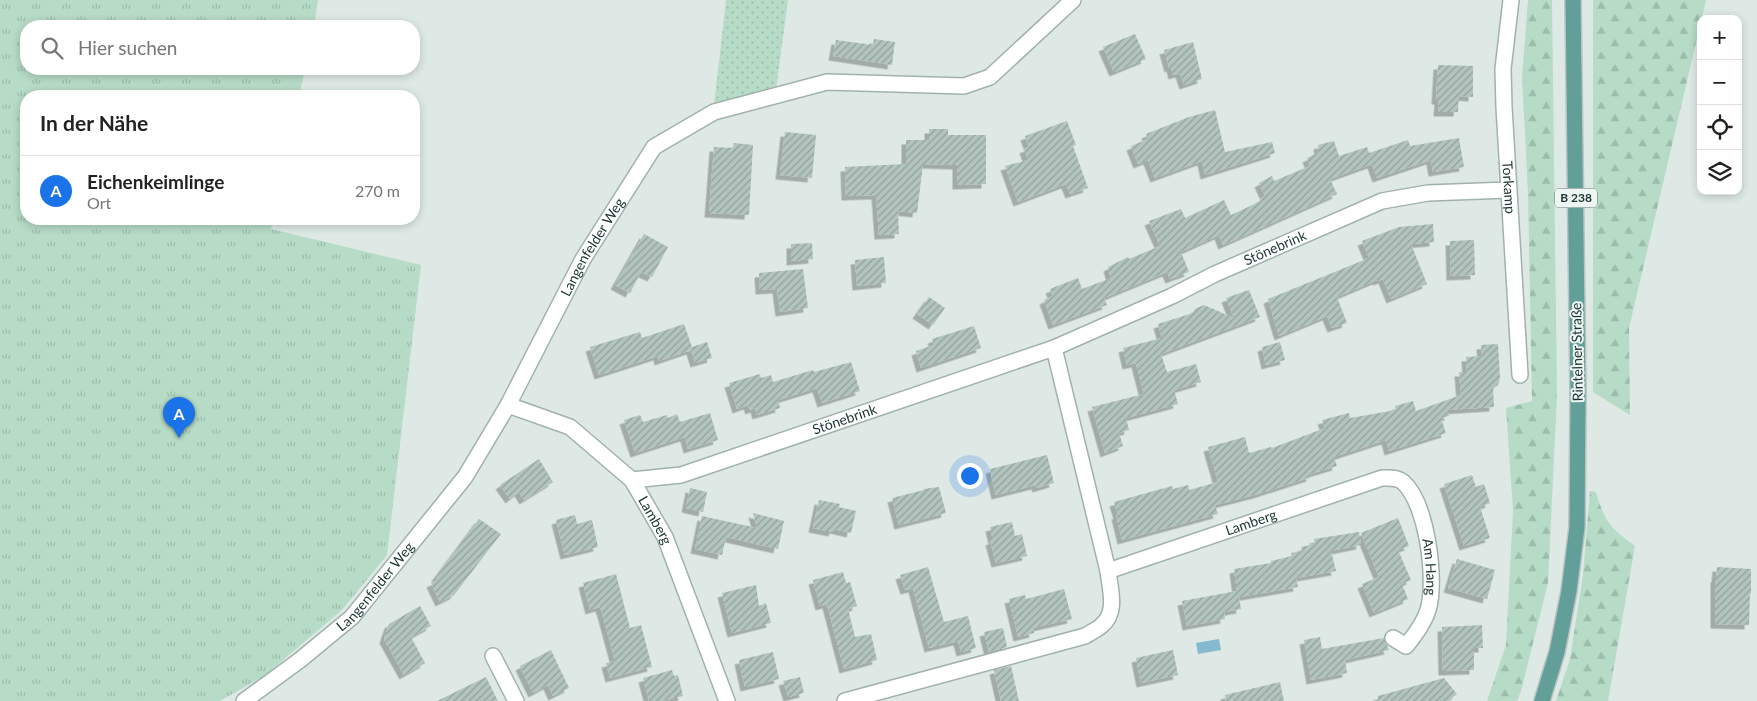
<!DOCTYPE html>
<html lang="de">
<head>
<meta charset="utf-8">
<style>
	body { margin:0; font-family:Lato,sans-serif; background:#f6f6f6; color:#222 }
	.controls { position:absolute; right:15px; top:15px; display:grid; overflow:hidden; border-radius:10px; box-shadow:0 2px 8px #0003 }
	.controls button { width:45px; height:45px; display:grid; place-items:center; padding:0; border:0; border-bottom:1px solid #e0e0e0; background:#fff; color:#222; font:25px sans-serif }
	.you { position:absolute; left:969px; top:475px; width:18px; height:18px; margin:-12px; border:4px solid #fff; border-radius:50%; background:#1a73e8; box-shadow:0 0 0 8px #1a73e833 }
	.badge { display:grid; place-items:center; width:32px; height:32px; border-radius:50%; background:#1a73e8; color:#fff; font-size:16px; font-weight:700 }
	.pin { position:absolute; translate:-50% -41px; filter:drop-shadow(0 1px 2px #0008) }
	.pin::after { content:''; position:absolute; top:26px; width:18px; height:15px; background:inherit; clip-path:polygon(0 0,100% 0,50% 100%) }
	.list { margin:0; padding:0; list-style:none }
	h2 { display:flex; justify-content:space-between; align-items:center; height:65px; margin:0; padding:0 20px; font-size:21px }
	h2 small { font-size:16px; font-weight:400; color:#767676 }
	.list li { display:grid; grid-template-columns:32px 1fr auto; gap:15px; align-items:center; box-sizing:border-box; height:70px; padding:0 20px; border-top:1px solid #e0e0e0 }
	.list b { display:block; font-size:19px; white-space:nowrap }
	.list p { margin:0; font-size:16px; white-space:nowrap; color:#767676 }
	.list em { font-size:16px; font-style:normal; color:#767676 }
	.icon { flex:none; width:28px; height:28px; fill:none; stroke:currentColor; stroke-width:2; stroke-linecap:round; stroke-linejoin:round }
	.map { position:relative; flex:none; width:1757px; height:701px; overflow:hidden }
	.search { position:absolute; background:#fff; box-shadow:0 2px 8px #0003; left:20px; top:20px; width:400px; height:55px; display:flex; align-items:center; gap:12px; box-sizing:border-box; padding:0 18px; border-radius:20px; color:#767676; font-size:19px }
	.panel { position:absolute; background:#fff; box-shadow:0 2px 8px #0003; left:20px; top:90px; width:400px; height:135px; border-radius:20px }
	.map>svg:first-child { display:block }
</style>
</head>
<body>
<div class="map">
<svg width="1757" height="701" viewBox="0 0 1757 701">
	<defs>
		<pattern id="grass-dots" width="8" height="8" patternUnits="userSpaceOnUse" patternTransform="scale(1.25)"><rect width="8" height="8" fill="#b6dbc6"/><path d="M2 2h.1M6 6h.1" fill="none" stroke="#9cbdab" stroke-width="1.8" stroke-linecap="round"/></pattern>
		<pattern id="forest-firs" width="22" height="20" patternUnits="userSpaceOnUse" patternTransform="scale(1.25)"><rect width="22" height="20" fill="#b6dbc6"/><path d="M5 1l3.5 6h-7zM16 11l3.5 6h-7z" fill="#9cbdab"/></pattern>
		<pattern id="park-tufts" width="24" height="20" patternUnits="userSpaceOnUse" patternTransform="scale(1.25)"><rect width="24" height="20" fill="#b6dbc6"/><path d="M3 7l-1-3M5 7V3M7 7l1-3M15 17l-1-3M17 17v-4M19 17l1-3" fill="none" stroke="#9cbdab"/></pattern>
		<pattern id="building-hatch" width="6" height="6" patternUnits="userSpaceOnUse" patternTransform="scale(1.25)"><rect width="6" height="6" fill="#b3c4bf"/><path d="M-1 1l2-2M0 6l6-6M5 7l2-2" fill="none" stroke="#91a09c"/></pattern>
		<filter id="shadow"><feDropShadow dx="-4.5" dy="4.5" stdDeviation="0" flood-color="#0004"/></filter>
	</defs>
	<rect width="100%" height="100%" fill="#dee9e6"/>
	<polygon fill="url(#grass-dots)" points="726,0 788,0 776,89 714,106"/>
	<g fill="url(#forest-firs)">
		<polygon points="1528,0 1552,0 1557,396 1548,583 1521,691 1517,701 1487,701 1506,645 1513,511 1506,408 1532,401 1528,192 1522,78"/>
		<polygon points="1593,0 1706,0 1629,328 1630,415 1593,392"/>
		<path d="M 1590,491 L 1596,492 C 1605,522 1609,527 1635,546 L 1608,701 L 1556,701 L 1570,659 L 1583,575 Z"/>
	</g>
	<polygon fill="url(#park-tufts)" points="0,0 318,0 314,26 26,26 26,69 305,69 299,96 26,96 26,219 273,219 271,229 421,265 387,555 342,610 264,676 220,701 0,701"/>
	<polygon fill="#85b9cf" points="1219,639 1221,650 1198,654 1196,643"/>
	<g fill="url(#building-hatch)" filter="url(#shadow)">
		<polygon points="1135,34 1146,59 1114,72 1103,47"/>
		<polygon points="874,39 895,42 892,65 833,56 836,40 873,45"/>
		<polygon points="1193,42 1202,79 1184,85 1180,73 1173,75 1171,67 1169,68 1164,50"/>
		<polygon points="1438,65 1473,66 1473,97 1459,96 1458,112 1438,112 1439,100 1436,100"/>
		<polygon points="1215,110 1225,152 1272,142 1275,153 1205,175 1202,161 1155,178 1148,160 1138,164 1131,146 1148,139 1146,134 1189,117"/>
		<polygon points="1067,121 1076,145 1073,146 1088,188 1070,194 1066,184 1018,202 1005,166 1028,160 1024,149 1029,147 1025,136"/>
		<polygon points="929,129 948,129 948,135 986,135 986,184 957,185 957,165 923,164 917,213 898,211 899,234 879,235 876,195 846,196 845,167 906,164 906,140 929,140"/>
		<polygon points="785,132 816,135 812,178 780,175"/>
		<polygon points="1459,138 1464,167 1433,172 1431,160 1377,178 1372,164 1330,179 1337,194 1223,245 1219,235 1181,252 1189,272 1170,279 1167,272 1104,298 1107,305 1053,325 1044,300 1053,296 1050,289 1078,278 1082,289 1111,278 1108,267 1128,257 1129,259 1160,246 1149,221 1181,209 1185,218 1224,200 1231,215 1261,201 1260,199 1265,196 1259,183 1272,176 1274,181 1310,166 1307,158 1319,152 1318,145 1334,141 1339,156 1367,147 1369,153 1408,140 1410,146"/>
		<polygon points="734,143 753,145 749,215 709,213 714,147 733,148"/>
		<polygon points="1433,224 1434,242 1411,244 1427,284 1391,299 1383,279 1378,281 1377,280 1337,297 1347,323 1332,328 1327,316 1279,336 1268,299 1369,258 1362,241 1399,227"/>
		<polygon points="644,234 668,247 652,277 641,272 630,293 615,285"/>
		<polygon points="1474,240 1475,275 1451,276 1450,241"/>
		<polygon points="812,243 813,259 791,261 791,244"/>
		<polygon points="884,257 886,283 857,286 855,260"/>
		<polygon points="803,269 808,308 780,312 777,289 760,290 759,273"/>
		<polygon points="1249,290 1260,317 1161,354 1167,372 1196,364 1201,382 1174,390 1178,404 1126,418 1129,430 1119,433 1123,446 1105,453 1092,407 1144,394 1136,363 1127,365 1123,348 1162,338 1158,324 1193,313 1195,309 1204,305 1234,318 1226,298"/>
		<polygon points="929,297 945,308 933,325 917,314"/>
		<polygon points="684,324 692,347 707,342 712,358 695,363 691,350 659,361 658,356 599,375 590,347 640,332 642,338"/>
		<polygon points="974,326 981,348 921,368 916,351 934,345 932,339"/>
		<polygon points="1280,342 1285,360 1266,365 1262,347"/>
		<polygon points="1498,344 1500,378 1498,385 1493,388 1494,407 1447,410 1449,416 1441,418 1446,433 1389,451 1386,440 1334,457 1337,466 1310,474 1311,477 1258,494 1215,505 1218,514 1122,540 1116,515 1118,515 1114,502 1172,486 1173,489 1188,485 1189,490 1218,482 1208,447 1245,437 1249,453 1271,447 1272,448 1325,428 1322,420 1349,413 1350,418 1396,410 1395,406 1413,401 1416,411 1461,395 1459,372 1467,372 1466,357 1482,356 1481,345"/>
		<polygon points="851,362 860,391 822,403 817,388 778,400 780,408 757,415 755,408 750,410 748,405 737,409 729,383 760,374 761,378 771,375 773,382 813,370 814,372"/>
		<polygon points="710,413 718,440 688,449 685,437 635,453 624,420 640,415 643,422 667,415 668,418 677,414 680,422"/>
		<polygon points="1047,455 1054,483 1037,488 1036,485 996,495 990,469"/>
		<polygon points="539,459 553,482 524,500 519,492 510,499 500,485"/>
		<polygon points="1472,475 1476,487 1484,484 1490,503 1480,507 1490,538 1464,546 1444,484"/>
		<polygon points="939,487 946,513 899,525 892,498 924,490 923,489"/>
		<polygon points="690,488 707,492 703,512 686,508"/>
		<polygon points="819,500 840,504 839,507 856,511 851,533 834,529 833,532 813,528"/>
		<polygon points="753,513 784,521 778,549 726,537 722,555 695,549 702,516 757,528"/>
		<polygon points="575,515 577,524 592,520 598,547 565,555 556,520"/>
		<polygon points="1398,518 1409,546 1398,550 1411,580 1402,584 1408,599 1374,613 1362,584 1379,577 1361,533"/>
		<polygon points="479,519 501,534 454,595 440,602 431,583 438,580 436,577"/>
		<polygon points="1012,522 1015,536 1022,534 1027,556 996,563 990,541 993,540 990,527"/>
		<polygon points="1359,532 1361,545 1331,551 1336,571 1296,578 1298,587 1239,597 1241,609 1224,612 1225,619 1187,626 1182,601 1237,591 1234,569 1271,563 1271,561 1292,556 1291,553 1302,551 1301,547 1315,544 1314,539"/>
		<polygon points="1457,559 1495,570 1487,599 1448,588"/>
		<polygon points="928,567 944,622 968,616 976,648 961,652 958,641 929,648 913,588 905,590 900,575"/>
		<polygon points="1717,567 1751,569 1751,594 1750,594 1749,625 1715,624 1715,578 1716,578"/>
		<polygon points="843,572 846,583 850,582 857,606 848,609 855,637 871,634 877,660 844,669 827,604 820,606 813,580"/>
		<polygon points="616,574 630,628 641,625 652,667 610,678 606,663 615,661 602,613 600,607 590,610 583,583"/>
		<polygon points="756,585 759,606 766,603 771,623 732,633 722,593"/>
		<polygon points="1064,589 1072,619 1033,628 1034,633 1018,637 1009,599 1025,595 1026,599"/>
		<polygon points="420,606 431,626 411,637 425,663 404,675 384,639 389,624"/>
		<polygon points="1482,625 1483,648 1474,648 1474,670 1443,671 1442,627"/>
		<polygon points="1003,628 1007,647 989,652 984,632"/>
		<polygon points="1320,637 1322,649 1384,638 1389,650 1345,660 1347,673 1311,680 1304,640"/>
		<polygon points="551,650 569,688 553,696 548,685 533,693 520,666"/>
		<polygon points="1173,650 1178,675 1141,683 1136,658"/>
		<polygon points="773,652 779,679 745,687 739,660"/>
		<polygon points="1011,666 1019,701 1001,701 994,670"/>
		<polygon points="672,670 674,676 678,675 683,696 663,701 649,701 643,678"/>
		<polygon points="486,677 498,701 437,701"/>
		<polygon points="800,677 804,693 788,697 783,681"/>
		<polygon points="1444,678 1457,694 1448,701 1378,701 1378,696"/>
		<polygon points="1280,682 1284,701 1226,701 1225,695"/>
	</g>
	<g fill="none" stroke-linecap="round" stroke-linejoin="round">
		<defs>
			<g id="minor">
				<path id="s1" d="M 1511,0 L 1503,69 L 1504,107 L 1520,375"/>
				<path id="s2" d="M 508,405 L 570,427 L 632,480 L 665,537 L 727,701"/>
				<path id="s3" d="M 632,480 L 681,475 L 1054,348 L 1172,296 L 1215,274 L 1382,201 L 1428,193 L 1508,190"/>
				<path id="s4" d="M 1108,571 L 1382,478 C 1389,478 1397,477 1403,482 C 1427,503 1437,581 1428,610 C 1424,623 1415,635 1406,646 L 1393,638"/>
				<polyline points="493,656 516,701"/>
				<path id="s5" d="M 244,701 L 300,660 L 352,617 L 465,477 L 508,405 L 583,259 L 654,147 L 714,112 L 827,82 L 964,86 L 990,77 L 1073,0"/>
				<path d="M 845,701 L 1085,636 C 1090,633 1096,630 1101,626 C 1118,613 1110,589 1108,571 L 1054,348"/>
			</g>
			<polyline id="major" points="1542,701 1557,652 1569,591 1577,527 1578,397 1573,0"/>
		</defs>
		<use href="#minor" stroke="#a1b1ae" stroke-width="18"/>
		<use href="#major" stroke="#bcc4c3" stroke-width="18"/>
		<use href="#minor" stroke="#fff" stroke-width="15"/>
		<use href="#major" stroke="#629f98" stroke-width="15"/>
	</g>
	<g text-anchor="middle" stroke-width="4" stroke-linejoin="round" paint-order="stroke">
		<rect fill="#eef6f3" stroke="#5e726f" stroke-width="1" x="1555" y="188.5" width="42" height="19" rx="4"/>
		<g font-size="12" font-weight="bold" fill="#203936">
			<text x="1576" y="202">B 238</text>
		</g>
		<g font-size="14" fill="#203936" stroke="#eef6f3">
			<text dy="5" stroke="none"><textPath href="#s1" startOffset="188">Torkamp</textPath></text>
			<text dy="5" stroke="none"><textPath href="#s5" startOffset="580">Langenfelder Weg</textPath></text>
			<text dy="5" stroke="none"><textPath href="#s3" startOffset="686">Stönebrink</textPath></text>
			<text transform="translate(1577 352) rotate(-91)" y="5">Rintelner Straße</text>
			<text dy="5" stroke="none"><textPath href="#s3" startOffset="222">Stönebrink</textPath></text>
			<text dy="5" stroke="none"><textPath href="#s2" startOffset="194">Lamberg</textPath></text>
			<text dy="5" stroke="none"><textPath href="#s4" startOffset="151">Lamberg</textPath></text>
			<text dy="5" stroke="none"><textPath href="#s4" startOffset="402">Am Hang</textPath></text>
			<text dy="5" stroke="none"><textPath href="#s5" startOffset="175">Langenfelder Weg</textPath></text>
		</g>
	</g>
</svg>
<div class="controls">
<button>+</button>
<button>−</button>
<button><svg class="icon" aria-label="locate" viewBox="0 0 24 24"><circle cx="12" cy="12" r="6"/><path d="M12 2v4M12 18v4M2 12h4M18 12h4"/></svg></button>
<button><svg class="icon" aria-label="layers" viewBox="0 0 24 24"><path d="M12 4l9 5-9 5-9-5zM3 14l9 5 9-5"/></svg></button>
</div>
<div class="you"></div>
<div class="pin badge" style="left:179px;top:438px">A</div>
<div class="search"><svg class="icon" aria-label="search" viewBox="0 0 24 24"><circle cx="10" cy="10" r="6"/><path d="M15 15l6 6"/></svg>Hier suchen</div>
<section class="panel">
<h2>In der Nähe<small></small></h2>
<ul class="list">
<li><span class="badge">A</span><div><b>Eichenkeimlinge</b><p>Ort</p></div><em>270 m</em></li>
</ul>
</section>
</div>
</body>
</html>
